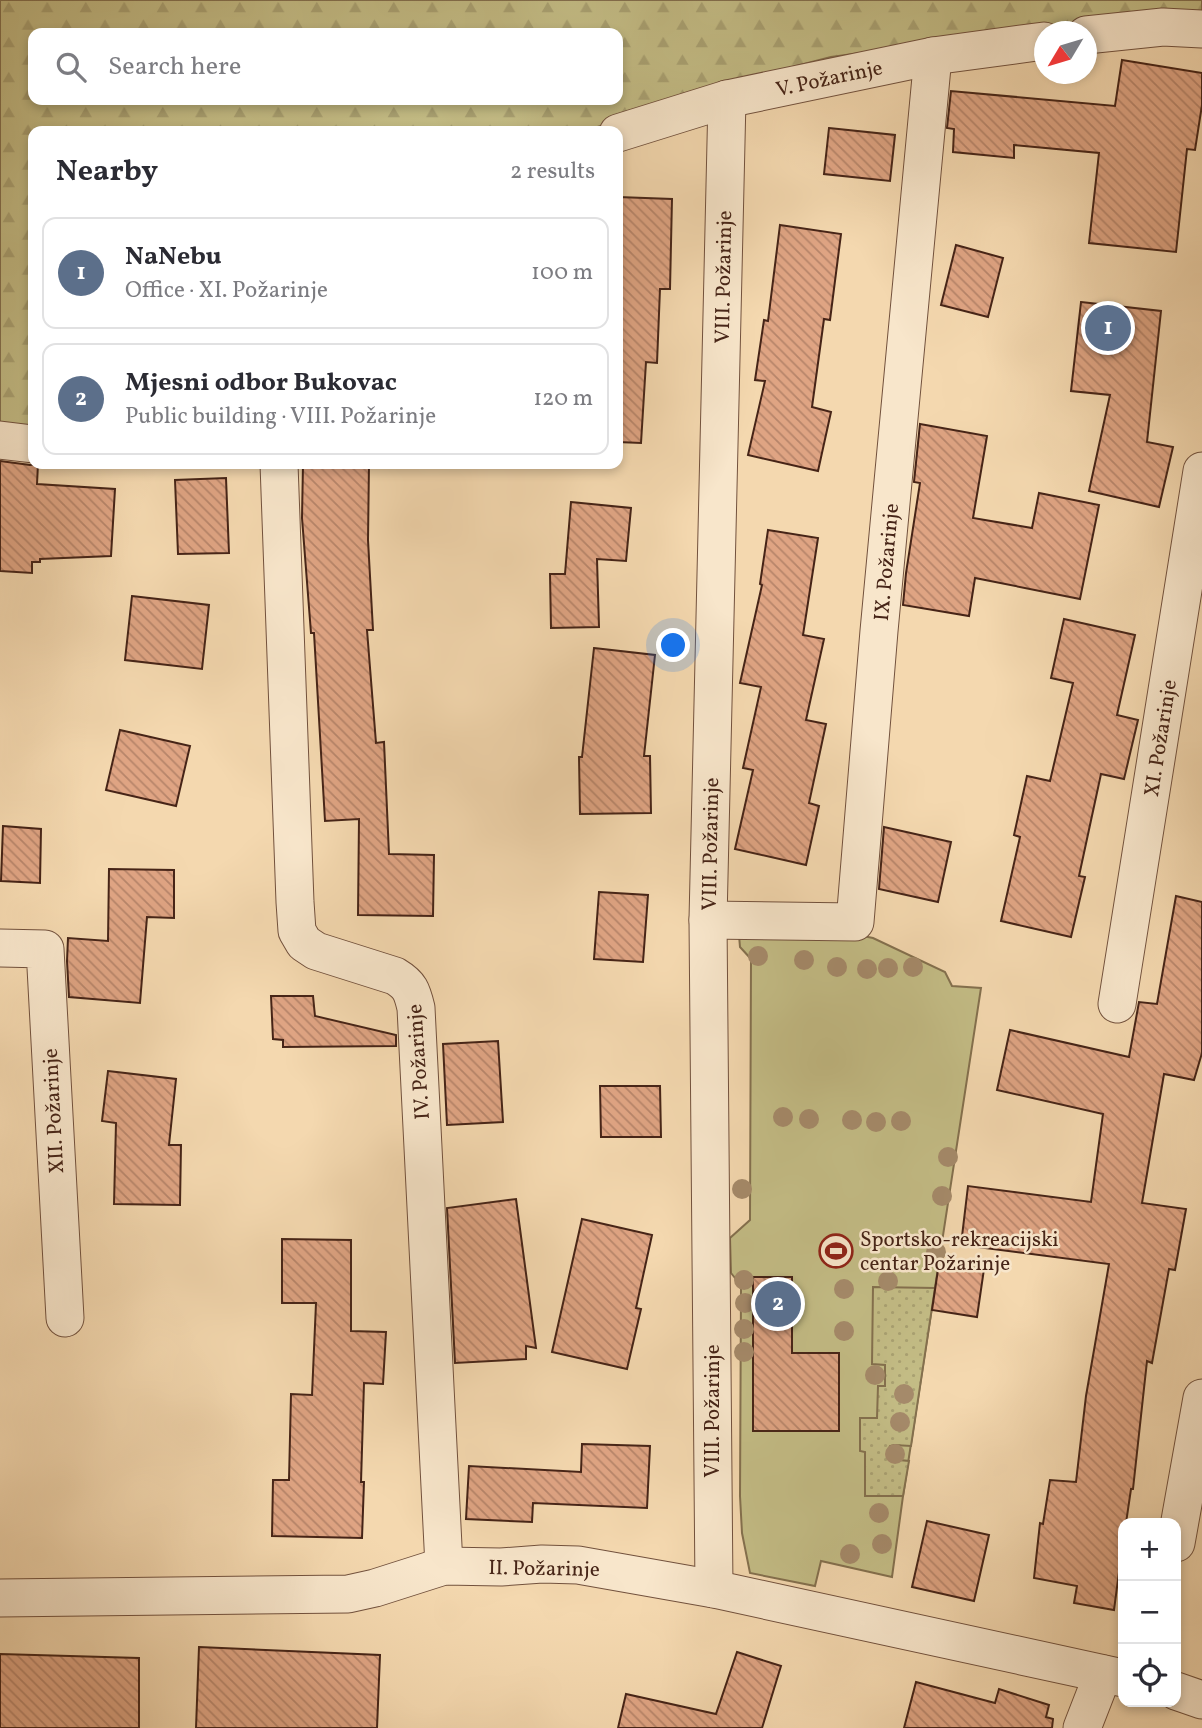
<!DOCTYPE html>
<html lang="en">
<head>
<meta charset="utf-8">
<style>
	body { margin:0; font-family:Vollkorn,serif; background:#f2f2f3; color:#2b2b33 }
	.controls { position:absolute; right:21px; bottom:21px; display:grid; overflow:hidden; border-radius:14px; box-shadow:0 4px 10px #0003 }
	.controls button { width:63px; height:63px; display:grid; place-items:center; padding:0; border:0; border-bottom:2px solid #e1e1e2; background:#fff; color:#2b2b33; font:35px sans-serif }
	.compass { position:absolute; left:1034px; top:21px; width:63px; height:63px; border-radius:50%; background:#fff; box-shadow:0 4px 10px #0003; rotate:232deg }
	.you { position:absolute; left:674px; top:646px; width:24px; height:24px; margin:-18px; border:5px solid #fff; border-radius:50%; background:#1a73e8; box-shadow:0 0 0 10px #1a73e833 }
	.badge { display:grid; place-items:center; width:46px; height:46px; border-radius:50%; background:#8f2418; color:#fff; font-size:23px; font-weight:700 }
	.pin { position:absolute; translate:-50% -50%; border:4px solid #fff; box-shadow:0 2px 7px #0006 }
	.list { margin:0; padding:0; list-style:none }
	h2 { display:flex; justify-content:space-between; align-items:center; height:91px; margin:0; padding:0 28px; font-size:30px }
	h2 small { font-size:23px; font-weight:400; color:#7c7c81 }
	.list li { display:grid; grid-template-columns:46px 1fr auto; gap:21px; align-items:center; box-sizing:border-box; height:112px; margin:0 14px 14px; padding:0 14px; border:2px solid #e1e1e2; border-radius:14px }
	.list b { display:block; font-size:26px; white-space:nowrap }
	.list p { margin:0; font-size:23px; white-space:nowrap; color:#7c7c81 }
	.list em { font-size:23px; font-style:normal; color:#7c7c81 }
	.icon { flex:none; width:38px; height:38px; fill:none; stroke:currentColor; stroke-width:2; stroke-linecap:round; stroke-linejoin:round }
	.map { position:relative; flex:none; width:1202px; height:1728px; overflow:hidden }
	.search { position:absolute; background:#fff; box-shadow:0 4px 10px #0003; left:28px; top:28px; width:595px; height:77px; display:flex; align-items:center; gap:18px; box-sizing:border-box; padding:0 24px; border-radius:14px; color:#7c7c81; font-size:26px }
	.panel { position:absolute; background:#fff; box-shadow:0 4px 10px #0003; left:28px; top:126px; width:595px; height:343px; border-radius:14px }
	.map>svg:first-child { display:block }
</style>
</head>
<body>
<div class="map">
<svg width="1202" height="1728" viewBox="0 0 1202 1728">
	<defs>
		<pattern id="forest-firs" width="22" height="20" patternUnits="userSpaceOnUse" patternTransform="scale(1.75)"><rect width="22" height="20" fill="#c3bc85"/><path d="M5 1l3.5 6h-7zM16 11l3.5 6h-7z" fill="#a9a172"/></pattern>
		<pattern id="park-dots" width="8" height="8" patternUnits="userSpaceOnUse" patternTransform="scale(1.75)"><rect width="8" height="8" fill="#c3bc85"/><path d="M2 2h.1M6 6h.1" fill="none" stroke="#a9a172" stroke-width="1.8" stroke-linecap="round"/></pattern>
		<pattern id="building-back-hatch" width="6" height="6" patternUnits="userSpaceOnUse" patternTransform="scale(1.75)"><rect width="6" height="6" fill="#dfa483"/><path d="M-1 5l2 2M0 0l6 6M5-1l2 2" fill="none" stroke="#b7856a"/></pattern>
	</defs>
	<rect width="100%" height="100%" fill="#f4d8af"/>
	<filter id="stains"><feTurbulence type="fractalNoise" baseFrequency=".00286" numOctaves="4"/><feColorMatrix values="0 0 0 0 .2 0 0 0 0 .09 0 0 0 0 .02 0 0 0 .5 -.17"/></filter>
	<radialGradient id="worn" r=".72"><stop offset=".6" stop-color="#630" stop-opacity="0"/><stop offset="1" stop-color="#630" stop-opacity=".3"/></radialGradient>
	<polygon fill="#c3bc85" stroke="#84704e" stroke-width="2" points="739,935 858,935 873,938 945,972 952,986 981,988 903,1496 892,1577 821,1561 815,1586 750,1573 742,1533 740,1496 741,1289 739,1283 731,1273 730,1238 750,1220 751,959 740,947"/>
	<path fill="url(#forest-firs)" stroke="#84704e" stroke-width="2" fill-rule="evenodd" d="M 0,0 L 1202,0 L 1202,16 L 1099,21 L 831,57 L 761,75 L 652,108 L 586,131 L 33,131 L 33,431 L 0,426 ZM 33,33 L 618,33 L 618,100 L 33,100 Z"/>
	<polygon fill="url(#park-dots)" stroke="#84704e" stroke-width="2" points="873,1287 935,1288 911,1446 894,1445 890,1446 887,1453 889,1459 909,1461 903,1496 865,1496 865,1452 860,1451 860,1418 877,1418 878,1386 885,1386 885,1365 872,1364"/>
	<g fill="url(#building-back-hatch)" stroke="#462417" stroke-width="2">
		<polygon points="1122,60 1202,73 1202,105 1195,150 1187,149 1176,252 1089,243 1099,153 1014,145 1014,158 953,152 954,129 947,128 951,91 1115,106"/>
		<polygon points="829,128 895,135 890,181 824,174"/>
		<polygon points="618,197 672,199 670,289 660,289 657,363 646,362 641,443 618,442"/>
		<polygon points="780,225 841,234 830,320 824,319 812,407 831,412 818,471 748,455 765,381 755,380 764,320 768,321"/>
		<polygon points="956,245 1003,258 988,317 941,305"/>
		<polygon points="1081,302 1161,311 1147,442 1173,447 1159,507 1089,491 1110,395 1071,391"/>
		<polygon points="920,424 987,436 973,518 1032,528 1039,493 1099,505 1080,599 975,578 969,616 903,605 906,573 920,483 914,482"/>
		<polygon points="0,461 30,465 38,464 37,484 115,489 111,556 40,559 40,562 32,562 32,573 0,571"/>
		<polygon points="303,464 369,464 368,540 373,630 367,630 376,743 384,742 389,854 434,855 433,916 358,915 359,819 325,821 314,633 311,633 302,518"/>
		<polygon points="226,478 229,553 178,554 175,480"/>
		<polygon points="571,502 631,508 626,561 597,559 599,627 551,628 550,574 565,574"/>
		<polygon points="768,530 818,538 803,635 824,639 806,720 826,724 809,803 819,806 806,865 735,849 753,770 743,768 761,687 740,683 762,585 760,584"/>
		<polygon points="132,596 209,605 202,669 125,660"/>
		<polygon points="1064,619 1135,635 1117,715 1138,720 1124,779 1101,774 1079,876 1085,877 1071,937 1001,921 1020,837 1014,835 1027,776 1050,781 1073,683 1051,678"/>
		<polygon points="594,648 655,655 644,756 650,756 651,813 580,814 579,757 582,757"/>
		<polygon points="120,730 190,746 176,806 106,790"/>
		<polygon points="3,826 41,829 40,883 1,881"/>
		<polygon points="884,827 951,842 938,902 879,889"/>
		<polygon points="109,869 174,870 174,918 147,917 140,1003 69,997 67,961 68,938 108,941"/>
		<polygon points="599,892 648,895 643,962 594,959"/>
		<polygon points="1176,896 1202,902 1202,1053 1194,1080 1164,1074 1142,1203 1186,1209 1175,1270 1169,1269 1152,1363 1147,1361 1133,1489 1131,1489 1126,1523 1123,1523 1123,1542 1114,1610 1074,1603 1077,1586 1034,1578 1040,1523 1043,1524 1050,1480 1076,1482 1086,1396 1109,1264 961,1245 968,1186 1091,1202 1103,1114 997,1090 1010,1030 1129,1057 1139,1002 1157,1004"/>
		<polygon points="271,996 313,996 315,1016 396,1035 396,1046 283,1047 283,1040 273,1039"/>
		<polygon points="498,1041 503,1122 447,1125 443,1044"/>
		<polygon points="108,1071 176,1079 169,1145 181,1145 180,1205 114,1204 116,1123 102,1121"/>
		<polygon points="600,1086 660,1086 661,1137 601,1137"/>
		<polygon points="516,1199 536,1348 526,1346 526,1359 455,1363 447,1208"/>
		<polygon points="582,1219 652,1235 636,1308 641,1309 627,1369 552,1352"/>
		<polygon points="282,1239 351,1240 351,1331 386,1332 383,1384 364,1383 361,1482 364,1482 362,1538 272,1536 273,1480 289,1480 291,1394 312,1395 316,1303 282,1303"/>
		<polygon points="939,1263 984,1269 977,1317 932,1310"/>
		<polygon points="753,1277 792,1277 792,1353 839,1353 839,1431 753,1431"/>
		<polygon points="582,1444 650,1446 647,1508 533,1503 532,1522 466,1519 469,1466 581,1472"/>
		<polygon points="927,1521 989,1535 974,1601 912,1587"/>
		<polygon points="199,1647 380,1655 377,1728 196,1728"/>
		<polygon points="737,1652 781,1666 762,1728 618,1728 626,1694 716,1714"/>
		<polygon points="0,1654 139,1658 139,1728 0,1728"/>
		<polygon points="916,1682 995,1703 999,1689 1049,1705 1046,1717 1053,1719 1052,1728 904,1728"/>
	</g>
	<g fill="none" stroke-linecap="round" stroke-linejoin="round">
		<defs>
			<g id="street">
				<polyline points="1086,35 1163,27 1202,29"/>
				<polyline points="618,133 727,99 933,56 1044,41"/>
				<polyline points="0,440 33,444"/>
				<path d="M 279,464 L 295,902 L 297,931 L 304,943 L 316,951 L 395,976 C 410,985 412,991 416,1008 L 444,1566"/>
				<polyline points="708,920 855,922 879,631 933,56"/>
				<polyline points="0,948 45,949 65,1318"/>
				<polyline points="1117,1004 1202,471"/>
				<polyline points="1176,1543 1202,1398"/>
				<polyline points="714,1589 708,920 727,99"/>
				<polyline points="0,1598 348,1594 375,1588 444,1566 501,1567 542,1564 578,1565 714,1589 1123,1678"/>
				<polyline points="1176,1691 1202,1700"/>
				<polyline points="1082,1728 1103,1674"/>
			</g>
		</defs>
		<use href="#street" stroke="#72513d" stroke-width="39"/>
		<use href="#street" stroke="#f8e6cb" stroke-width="37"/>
	</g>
	<g fill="#a58a6a">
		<circle cx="758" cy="956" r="10"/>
		<circle cx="804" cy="960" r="10"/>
		<circle cx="837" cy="967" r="10"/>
		<circle cx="913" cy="967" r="10"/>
		<circle cx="888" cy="968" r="10"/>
		<circle cx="867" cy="969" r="10"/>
		<circle cx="783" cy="1117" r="10"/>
		<circle cx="809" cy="1119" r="10"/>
		<circle cx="852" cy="1120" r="10"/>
		<circle cx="901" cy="1121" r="10"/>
		<circle cx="876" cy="1122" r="10"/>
		<circle cx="948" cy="1157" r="10"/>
		<circle cx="742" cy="1189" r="10"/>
		<circle cx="942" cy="1196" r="10"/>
		<circle cx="936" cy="1252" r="10"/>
		<circle cx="744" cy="1280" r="10"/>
		<circle cx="888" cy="1281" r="10"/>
		<circle cx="844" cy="1289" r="10"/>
		<circle cx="745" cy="1303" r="10"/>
		<circle cx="744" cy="1329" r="10"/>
		<circle cx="844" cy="1331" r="10"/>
		<circle cx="744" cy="1352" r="10"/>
		<circle cx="875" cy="1375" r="10"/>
		<circle cx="904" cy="1394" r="10"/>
		<circle cx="900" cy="1422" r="10"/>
		<circle cx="895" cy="1454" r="10"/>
		<circle cx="879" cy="1513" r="10"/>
		<circle cx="882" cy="1544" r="10"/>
		<circle cx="850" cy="1554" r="10"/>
	</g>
	<defs>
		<symbol id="stadium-ring" viewBox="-11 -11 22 22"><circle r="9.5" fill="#f8e6cb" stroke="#8f2418" stroke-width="1.5"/><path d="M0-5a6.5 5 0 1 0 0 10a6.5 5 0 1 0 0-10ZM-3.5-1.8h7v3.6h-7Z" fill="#8f2418"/></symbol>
	</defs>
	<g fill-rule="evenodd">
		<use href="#stadium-ring" x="817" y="1232" width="38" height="38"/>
	</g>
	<g text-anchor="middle" stroke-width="5" stroke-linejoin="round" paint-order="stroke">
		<g font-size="21" fill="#462417" stroke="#f8e6cb">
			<text transform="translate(829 78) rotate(-12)" y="7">V. Požarinje</text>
			<text transform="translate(723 277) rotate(-89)" y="7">VIII. Požarinje</text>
			<text transform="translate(886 562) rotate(-85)" y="7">IX. Požarinje</text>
			<text transform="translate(1160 738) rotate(-81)" y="7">XI. Požarinje</text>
			<text transform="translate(710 844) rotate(-89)" y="7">VIII. Požarinje</text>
			<text transform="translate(418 1062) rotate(-94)" y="7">IV. Požarinje</text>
			<text transform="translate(53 1111) rotate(-93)" y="7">XII. Požarinje</text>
			<text transform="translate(712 1411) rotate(-90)" y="7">VIII. Požarinje</text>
			<text transform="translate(544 1568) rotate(1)" y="7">II. Požarinje</text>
		</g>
		<g font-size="21" fill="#462417" stroke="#f8e6cb" text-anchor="start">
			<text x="860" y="1246">Sportsko-rekreacijski<tspan x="860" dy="24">centar Požarinje</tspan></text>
		</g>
	</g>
	<rect width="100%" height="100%" filter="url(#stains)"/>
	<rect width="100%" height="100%" fill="url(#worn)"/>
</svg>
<div class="controls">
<button>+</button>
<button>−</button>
<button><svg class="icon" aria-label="locate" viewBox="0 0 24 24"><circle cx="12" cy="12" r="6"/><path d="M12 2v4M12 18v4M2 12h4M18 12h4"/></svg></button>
</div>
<svg class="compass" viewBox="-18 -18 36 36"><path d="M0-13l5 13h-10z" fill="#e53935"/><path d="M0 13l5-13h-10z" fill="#7c7c81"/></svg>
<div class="you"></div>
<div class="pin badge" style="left:1108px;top:328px;background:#5c6f8a">1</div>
<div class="pin badge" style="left:778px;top:1304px;background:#5c6f8a">2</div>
<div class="search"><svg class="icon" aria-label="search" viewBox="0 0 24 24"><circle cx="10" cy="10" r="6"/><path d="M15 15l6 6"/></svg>Search here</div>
<section class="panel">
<h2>Nearby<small>2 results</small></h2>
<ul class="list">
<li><span class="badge" style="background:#5c6f8a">1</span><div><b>NaNebu</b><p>Office · XI. Požarinje</p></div><em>100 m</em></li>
<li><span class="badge" style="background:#5c6f8a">2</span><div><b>Mjesni odbor Bukovac</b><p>Public building · VIII. Požarinje</p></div><em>120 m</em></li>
</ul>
</section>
</div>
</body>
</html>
